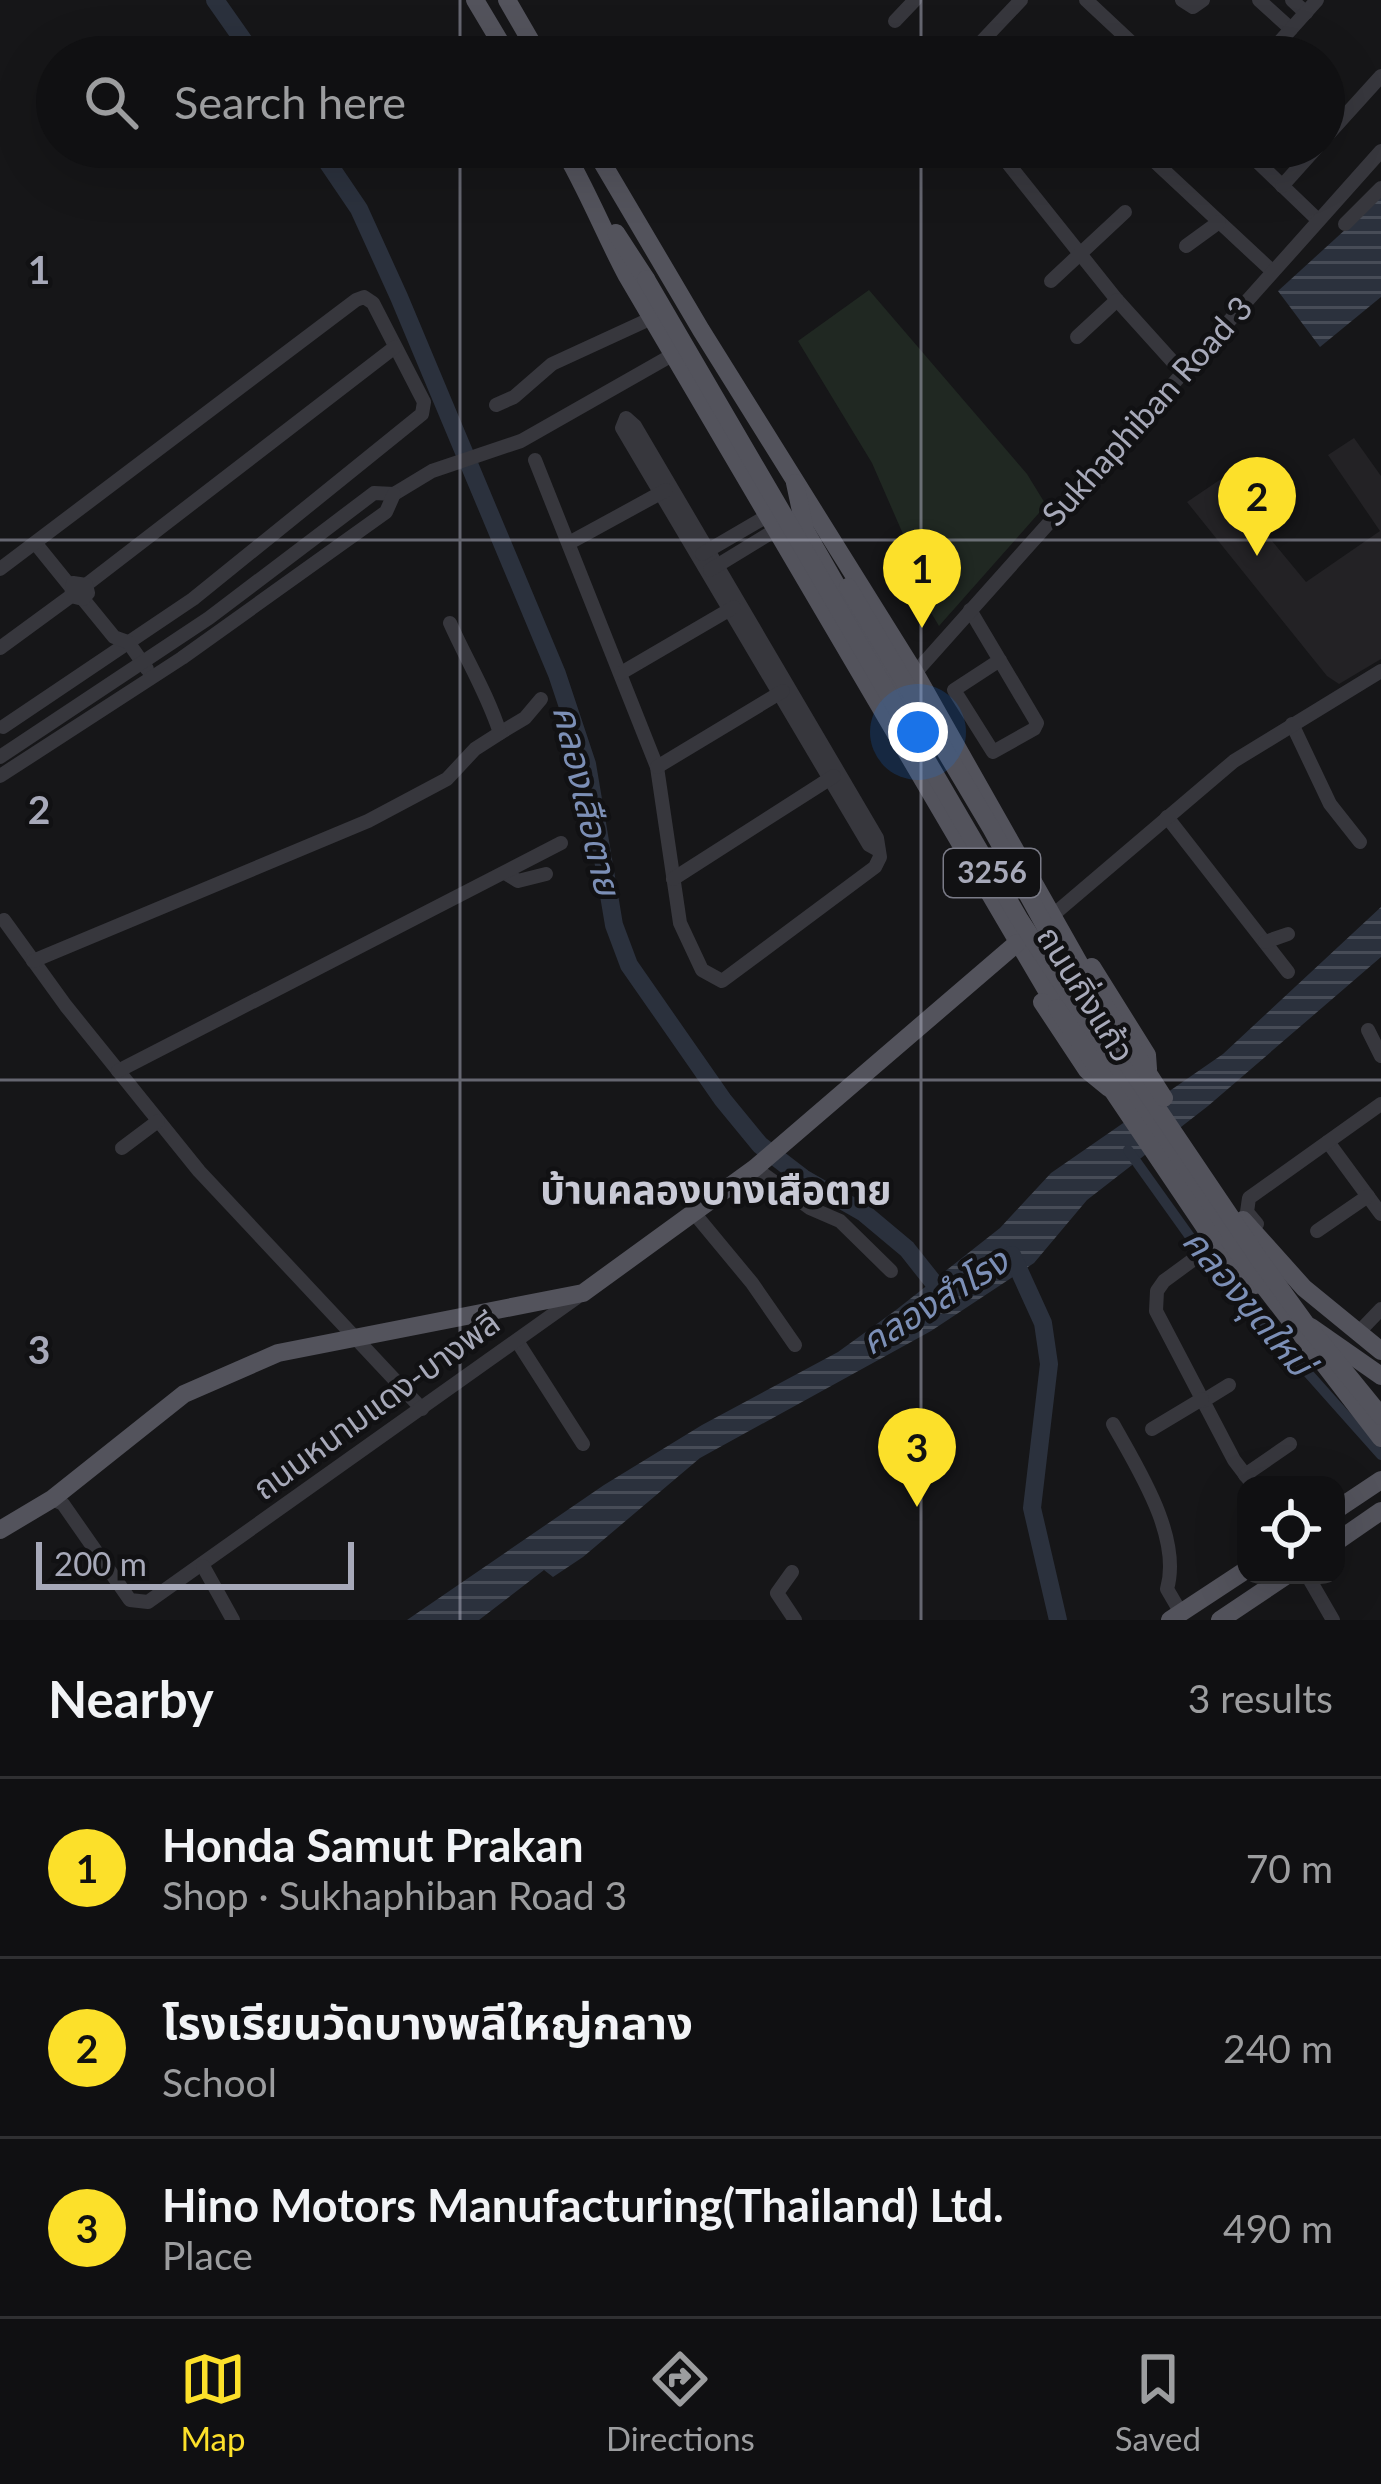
<!DOCTYPE html>
<html lang="en">
<head>
<meta charset="utf-8">
<style>
	body { margin:0; font-family:Lato,"Noto Sans Thai",sans-serif; background:#1e1e20; color:#f1f3f6 }
	.controls { position:absolute; right:36px; bottom:36px; display:grid; overflow:hidden; border-radius:24px; box-shadow:0 12px 48px #0002 }
	.controls button { width:108px; height:108px; display:grid; place-items:center; padding:0; border:0; border-bottom:3px solid #303032; background:#101012; color:#f1f3f6; font:60px sans-serif }
	.scale { position:absolute; left:36px; bottom:30px; width:318px; box-sizing:border-box; padding-left:12px; border:6px solid #a7a9b9; border-top:0; font-size:33px; line-height:42px; white-space:nowrap; color:#a7a9b9; -webkit-text-stroke:9px #111113; paint-order:stroke }
	.you { position:absolute; left:918px; top:732px; width:42px; height:42px; margin:-30px; border:9px solid #fff; border-radius:50%; background:#1a73e8; box-shadow:0 0 0 18px #1a73e833 }
	.badge { display:grid; place-items:center; width:78px; height:78px; border-radius:50%; background:#fce02a; color:#111; font-size:39px; font-weight:700 }
	.pin { position:absolute; translate:-50% -99px; filter:drop-shadow(0 3px 6px #0008) }
	.pin::after { content:''; position:absolute; top:63px; width:42px; height:36px; background:inherit; clip-path:polygon(0 0,100% 0,50% 100%) }
	.list { margin:0; padding:0; list-style:none }
	h2 { display:flex; justify-content:space-between; align-items:center; height:156px; margin:0; padding:0 48px; font-size:51px }
	h2 small { font-size:39px; font-weight:400; color:#9c9d9f }
	.list li { display:grid; grid-template-columns:78px 1fr auto; gap:36px; align-items:center; box-sizing:border-box; height:180px; padding:0 48px; border-top:3px solid #303032 }
	.list b { display:block; font-size:45px; white-space:nowrap }
	.list p { margin:0; font-size:39px; white-space:nowrap; color:#9c9d9f }
	.list em { font-size:39px; font-style:normal; color:#9c9d9f }
	.icon { flex:none; width:66px; height:66px; fill:none; stroke:currentColor; stroke-width:2; stroke-linecap:round; stroke-linejoin:round }
	.map { position:relative; flex:none; width:1381px; height:1620px; overflow:hidden }
	.search { position:absolute; background:#101012; box-shadow:0 12px 48px #0002; left:36px; right:36px; top:36px; height:132px; display:flex; align-items:center; gap:30px; box-sizing:border-box; padding:0 42px; border-radius:66px; color:#9c9d9f; font-size:45px }
	.sheet { height:696px; background:#101012 }
	nav { display:flex; justify-content:space-around; align-items:center; box-sizing:border-box; height:168px; border-top:3px solid #303032; background:#101012; font-size:33px; color:#9c9d9f }
	nav a { display:grid; justify-items:center; gap:6px }
	nav .on { color:#fce02a }
	.map>svg:first-child { display:block }
</style>
</head>
<body>
<div class="map">
<svg width="1381" height="1620" viewBox="0 0 1381 1620">
	<defs>
		<pattern id="water-rules" width="6" height="5" patternUnits="userSpaceOnUse" patternTransform="scale(3)"><rect width="6" height="5" fill="#2b313d"/><path d="M0 2.5h6" fill="none" stroke="#474c57"/></pattern>
	</defs>
	<rect width="100%" height="100%" fill="#161618"/>
	<polygon fill="#232225" points="1354,438 1381,476 1381,659 1339,684 1327,676 1187,502 1221,479 1306,582 1380,531 1328,455"/>
	<polygon fill="#202822" points="869,290 1027,474 1046,505 939,626 914,584 910,550 872,463 798,341"/>
	<g fill="url(#water-rules)">
		<polygon points="1381,197 1381,297 1320,347 1278,291"/>
		<polygon points="1381,907 1381,957 1208,1106 1087,1200 1034,1263 931,1331 700,1458 583,1557 553,1577 544,1570 479,1620 407,1620 604,1485 702,1425 838,1352 896,1310 1000,1228 1051,1173 1223,1054"/>
	</g>
	<g fill="none" stroke-linecap="round" stroke-linejoin="round">
		<polyline stroke="#2b313d" stroke-width="10" points="1128,1150 1203,1255 1381,1455"/>
		<g stroke="#2b313d" stroke-width="18">
			<polyline points="215,0 255,57"/>
			<polyline points="317,147 359,209 399,297 557,674 587,764 614,925 629,965 723,1100 760,1145 803,1178 864,1213 907,1249 945,1297"/>
			<polyline points="1012,1255 1043,1323 1049,1364 1032,1508 1058,1620"/>
		</g>
		<g stroke="#37373d" stroke-width="14">
			<polyline points="1086,0 1147,57"/>
			<polyline points="1182,0 1193,7 1203,0"/>
			<polyline points="1259,0 1291,29"/>
			<polyline points="1292,0 1306,13"/>
			<polyline points="895,21 915,0"/>
			<polyline points="1037,50 1044,57"/>
			<polyline points="967,57 1021,0"/>
			<polyline points="1266,57 1317,0"/>
			<polyline points="1324,139 1381,76"/>
			<polyline points="1139,147 1272,271"/>
			<polyline points="1242,147 1318,220"/>
			<polyline points="1006,161 1117,300 1182,372"/>
			<polyline points="1282,186 1317,147"/>
			<polyline points="1345,224 1381,188"/>
			<polyline points="1186,246 1219,222"/>
			<polyline points="1051,281 1125,212"/>
			<polyline points="1077,337 1117,300"/>
			<polyline points="496,405 514,397 552,364 652,318"/>
			<polyline points="535,460 657,767 680,923 702,970 722,981 875,867 880,857 877,838 635,426 626,418 622,428 869,845 878,850"/>
			<polyline points="569,543 666,490"/>
			<polyline points="36,544 70,586"/>
			<polyline points="702,554 769,515"/>
			<polyline points="0,569 356,300 364,297 373,303 424,402 422,414 193,599 3,727"/>
			<polyline points="710,570 777,529"/>
			<polyline points="86,585 395,347"/>
			<polyline points="83,599 114,637 128,642 147,669"/>
			<polyline points="970,610 1037,723 1034,729 993,752 954,690 1000,660"/>
			<polyline points="0,648 71,596 73,583 86,585 88,593 83,599 71,596"/>
			<polyline points="621,673 734,607"/>
			<polyline points="915,673 1381,151"/>
			<polyline points="1292,724 1330,804 1360,842"/>
			<polyline points="500,733 525,718 541,699"/>
			<polyline points="0,757 209,618 374,493 394,494 432,471 521,441 674,354"/>
			<polyline points="657,767 783,691"/>
			<polyline points="0,776 182,658 386,512 394,494"/>
			<polyline points="1167,817 1288,972"/>
			<polyline points="505,873 518,881 546,874"/>
			<polyline points="673,879 834,776"/>
			<polyline points="1053,915 1234,761 1381,671"/>
			<polyline points="4,920 66,1006 199,1171 422,1409"/>
			<polyline points="1265,942 1288,934"/>
			<path d="M 33,961 L 368,821 L 447,779 L 475,749 L 500,733 C 487,693 467,661 450,623"/>
			<polyline points="1368,1030 1381,1056"/>
			<polyline points="118,1071 561,843"/>
			<polyline points="1328,1142 1381,1214"/>
			<polyline points="122,1148 158,1121"/>
			<polyline points="755,1168 810,1208 840,1221 891,1271"/>
			<polyline points="694,1213 752,1283 795,1345"/>
			<polyline points="1257,1224 1247,1212 1249,1198 1381,1104"/>
			<polyline points="1317,1231 1368,1196"/>
			<polyline points="1216,1243 1164,1281 1157,1291 1156,1311 1234,1460 1253,1485"/>
			<polyline points="1358,1333 1381,1309"/>
			<polyline points="517,1341 583,1444"/>
			<polyline points="1203,1401 1229,1385"/>
			<path d="M 1113,1424 C 1138,1469 1182,1537 1167,1589 L 1181,1613"/>
			<polyline points="1152,1429 1202,1399"/>
			<polyline points="1245,1475 1290,1444"/>
			<polyline points="52,1499 63,1504 130,1600 148,1602 576,1298"/>
			<polyline points="203,1566 233,1620"/>
			<polyline points="792,1572 777,1593 795,1620"/>
			<polyline points="1307,1575 1333,1620"/>
		</g>
		<g stroke="#53535c" stroke-width="18">
			<polyline points="475,0 509,57"/>
			<polyline points="507,0 540,57"/>
			<path d="M 562,147 C 587,189 604,233 627,276 L 1057,1008"/>
			<polyline points="593,147 701,330 915,673 1092,986"/>
			<polyline points="616,233 646,279"/>
			<polyline points="795,483 805,530 922,735"/>
			<polyline points="1092,967 1147,1055 1148,1069 1138,1075"/>
			<polyline points="1042,1002 1087,1070 1109,1088"/>
			<polyline points="1243,1220 1304,1288 1381,1351"/>
			<polyline points="1214,1241 1256,1285"/>
			<polyline points="1311,1327 1381,1376"/>
			<polyline points="1336,1510 1381,1480"/>
			<polyline points="0,1530 52,1499 184,1394 278,1353 583,1293 755,1168 1017,943"/>
			<polyline points="1336,1542 1381,1511"/>
			<polyline points="1170,1620 1246,1570"/>
			<polyline points="1220,1620 1287,1575"/>
		</g>
		<g stroke="#53535c" stroke-width="18">
			<polyline points="646,279 1020,920 1236,1250 1381,1438"/>
			<polyline points="848,587 991,828 1093,1013 1259,1259 1306,1324 1381,1416"/>
			<polyline points="1092,986 1164,1098"/>
			<polyline points="1057,1008 1214,1241"/>
		</g>
	</g>
	<path fill="none" stroke="#a7a9b9" stroke-width="3" stroke-opacity="0.55" d="M 460,0 L 460,57M 921,0 L 921,57M 460,147 L 460,1620M 921,147 L 921,1620M 0,540 L 1381,540M 0,1080 L 1381,1080"/>
	<g text-anchor="middle" stroke-width="9" stroke-linejoin="round" paint-order="stroke">
		<rect fill="#111113" stroke="#7a7b87" stroke-width="3" x="944" y="849" width="96" height="48" rx="9"/>
		<g font-size="30" font-weight="bold" fill="#a7a9b9">
			<text x="992" y="883">3256</text>
		</g>
		<g font-size="33" fill="#a7a9b9" stroke="#111113">
			<text transform="translate(1147 411) rotate(-48)" y="12">Sukhaphiban Road 3</text>
			<text transform="translate(1086 994) rotate(58)" y="12">ถนนกิ่งแก้ว</text>
			<text transform="translate(376 1405) rotate(-36)" y="12">ถนนหนามแดง-บางพลี</text>
		</g>
		<g font-size="36" font-style="italic" fill="#7c8fb6" stroke="#111113">
			<text transform="translate(587 800) rotate(77)" y="13">คลองเสือตาย</text>
			<text transform="translate(934 1301) rotate(-32)" y="13">คลองสำโรง</text>
			<text transform="translate(1248 1302) rotate(50)" y="13">คลองขุดใหม่</text>
		</g>
		<g font-size="39" font-weight="bold" fill="#c8c9d5" stroke="#111113">
			<text x="716" y="1204">บ้านคลองบางเสือตาย</text>
		</g>
	</g>
	<g font-size="39" text-anchor="middle" font-weight="bold" fill="#a7a9b9" stroke="#111113" stroke-width="9" stroke-linejoin="round" paint-order="stroke">
		<text x="39" y="284">1</text>
		<text x="39" y="824">2</text>
		<text x="39" y="1364">3</text>
	</g>
</svg>
<div class="controls">
<button><svg class="icon" aria-label="locate" viewBox="0 0 24 24"><circle cx="12" cy="12" r="6"/><path d="M12 2v4M12 18v4M2 12h4M18 12h4"/></svg></button>
</div>
<div class="scale">200 m</div>
<div class="you"></div>
<div class="pin badge" style="left:922px;top:628px">1</div>
<div class="pin badge" style="left:1257px;top:556px">2</div>
<div class="pin badge" style="left:917px;top:1507px">3</div>
<div class="search"><svg class="icon" aria-label="search" viewBox="0 0 24 24"><circle cx="10" cy="10" r="6"/><path d="M15 15l6 6"/></svg>Search here</div>
</div>
<section class="sheet">
<h2>Nearby<small>3 results</small></h2>
<ul class="list">
<li><span class="badge">1</span><div><b>Honda Samut Prakan</b><p>Shop · Sukhaphiban Road 3</p></div><em>70 m</em></li>
<li><span class="badge">2</span><div><b>โรงเรียนวัดบางพลีใหญ่กลาง</b><p>School</p></div><em>240 m</em></li>
<li><span class="badge">3</span><div><b>Hino Motors Manufacturing(Thailand) Ltd.</b><p>Place</p></div><em>490 m</em></li>
</ul>
</section>
<nav>
<a class="on"><svg class="icon" aria-label="map" viewBox="0 0 24 24"><path d="M3 6l6-2 6 2 6-2v14l-6 2-6-2-6 2zM9 4v14M15 6v14"/></svg>Map</a>
<a><svg class="icon" aria-label="directions" viewBox="0 0 24 24"><path d="M12 3l9 9-9 9-9-9zM9 14v-3h6M13 9l2 2-2 2"/></svg>Directions</a>
<a><svg class="icon" aria-label="saved" viewBox="0 0 24 24"><path d="M7 4h10v16l-5-4-5 4z"/></svg>Saved</a>
</nav>
</body>
</html>
